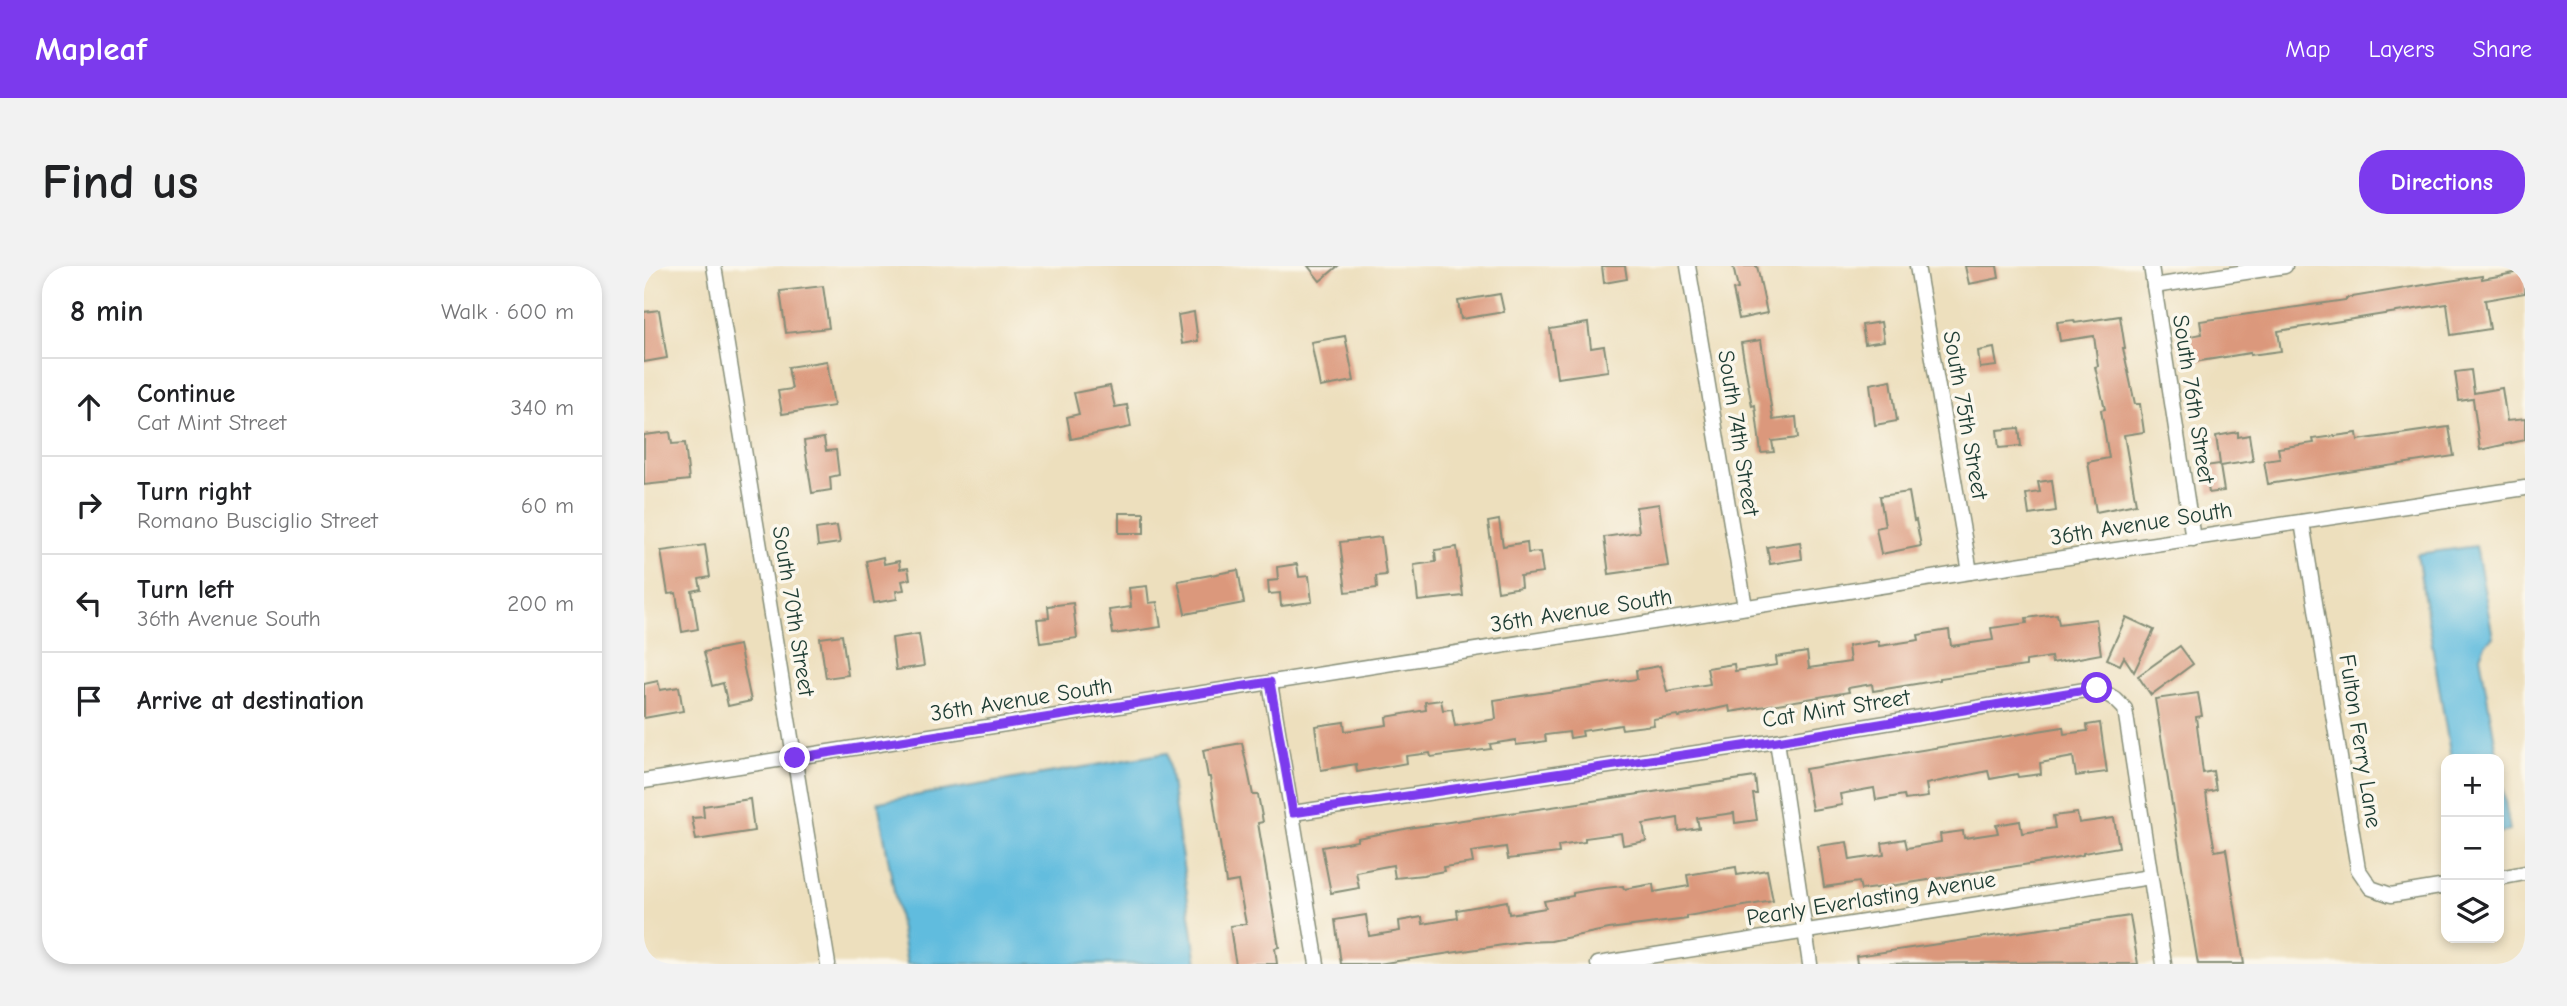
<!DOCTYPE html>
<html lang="en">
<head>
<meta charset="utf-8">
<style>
	body { margin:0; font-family:"Comic Neue",sans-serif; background:#f2f2f2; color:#202124 }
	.controls { position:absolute; right:21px; bottom:21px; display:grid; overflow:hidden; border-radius:14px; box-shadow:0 4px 10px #0003 }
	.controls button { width:63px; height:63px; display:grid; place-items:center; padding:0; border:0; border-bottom:2px solid #e0e0e0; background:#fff; color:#202124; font:35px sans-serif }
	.stop { position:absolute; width:21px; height:21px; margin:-16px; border:5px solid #7c3aed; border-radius:50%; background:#fff }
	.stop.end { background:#7c3aed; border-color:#fff; box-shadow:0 2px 7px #0008 }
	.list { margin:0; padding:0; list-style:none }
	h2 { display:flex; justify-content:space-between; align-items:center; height:91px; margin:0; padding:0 28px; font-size:30px }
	h2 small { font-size:23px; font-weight:400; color:#757577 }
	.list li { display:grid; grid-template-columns:46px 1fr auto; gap:21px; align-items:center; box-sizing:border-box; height:98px; padding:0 28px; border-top:2px solid #e0e0e0 }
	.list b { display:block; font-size:26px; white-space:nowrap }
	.list p { margin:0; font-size:23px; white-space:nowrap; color:#757577 }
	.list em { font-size:23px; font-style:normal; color:#757577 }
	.icon { flex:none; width:38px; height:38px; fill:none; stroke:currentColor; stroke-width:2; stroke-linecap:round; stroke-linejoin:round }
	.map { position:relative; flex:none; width:1881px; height:698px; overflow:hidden; border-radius:28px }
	header { display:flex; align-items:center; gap:42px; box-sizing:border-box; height:98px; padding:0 35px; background:#7c3aed; color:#fff }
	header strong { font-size:33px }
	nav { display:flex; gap:38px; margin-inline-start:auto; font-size:24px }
	.intro { display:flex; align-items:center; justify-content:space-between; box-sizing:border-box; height:168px; padding:0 42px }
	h1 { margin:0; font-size:49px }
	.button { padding:18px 32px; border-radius:28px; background:#7c3aed; color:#fff; font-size:24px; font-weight:700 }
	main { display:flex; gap:42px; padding:0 42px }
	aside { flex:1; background:#fff; border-radius:28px; box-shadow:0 4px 10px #0003 }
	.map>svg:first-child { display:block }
</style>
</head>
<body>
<header>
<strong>Mapleaf</strong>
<nav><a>Map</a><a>Layers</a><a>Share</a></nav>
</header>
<div class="intro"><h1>Find us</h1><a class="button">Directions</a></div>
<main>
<aside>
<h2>8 min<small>Walk · 600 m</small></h2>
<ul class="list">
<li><svg class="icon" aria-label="ahead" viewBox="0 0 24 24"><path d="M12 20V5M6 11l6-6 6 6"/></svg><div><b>Continue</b><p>Cat Mint Street</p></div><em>340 m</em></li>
<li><svg class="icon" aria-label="right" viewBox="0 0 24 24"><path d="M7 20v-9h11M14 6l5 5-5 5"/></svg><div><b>Turn right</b><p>Romano Busciglio Street</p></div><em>60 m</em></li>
<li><svg class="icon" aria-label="left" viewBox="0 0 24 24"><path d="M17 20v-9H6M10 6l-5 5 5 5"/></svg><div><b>Turn left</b><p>36th Avenue South</p></div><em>200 m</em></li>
<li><svg class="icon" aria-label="arrive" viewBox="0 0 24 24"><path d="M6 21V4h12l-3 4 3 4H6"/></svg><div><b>Arrive at destination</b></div></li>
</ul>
</aside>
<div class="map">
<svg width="1881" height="698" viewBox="0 0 1881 698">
	<rect width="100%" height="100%" fill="#fbf7ec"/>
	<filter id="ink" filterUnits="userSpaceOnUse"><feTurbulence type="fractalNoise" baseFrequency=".0143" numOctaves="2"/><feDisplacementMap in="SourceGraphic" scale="14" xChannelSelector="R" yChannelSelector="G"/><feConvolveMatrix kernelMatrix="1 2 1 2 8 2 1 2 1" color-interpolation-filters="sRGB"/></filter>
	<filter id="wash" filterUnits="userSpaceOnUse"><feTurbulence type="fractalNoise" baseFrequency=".00686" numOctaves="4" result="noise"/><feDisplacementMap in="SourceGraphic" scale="28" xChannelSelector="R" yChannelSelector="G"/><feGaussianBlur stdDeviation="1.57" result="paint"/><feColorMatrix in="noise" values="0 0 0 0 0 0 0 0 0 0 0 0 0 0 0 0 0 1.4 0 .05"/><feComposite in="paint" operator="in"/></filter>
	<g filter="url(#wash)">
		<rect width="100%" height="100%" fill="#eddfbd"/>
		<g fill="#60bcde" stroke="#407c89" stroke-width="2">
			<polygon points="1832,280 1849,371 1841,378 1836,390 1854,493 1807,493 1773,288"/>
			<polygon points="523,487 553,698 263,698 234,536"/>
			<polygon points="1855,500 1866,565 1855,567"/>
		</g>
		<g id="blocks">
			<g fill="#db987b">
				<polygon points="664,0 694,0 676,15"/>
				<polygon points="958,0 981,0 983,13 960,17"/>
				<polygon points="1089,0 1113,0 1123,47 1095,53 1089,24 1094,23"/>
				<polygon points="1321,0 1353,0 1355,12 1325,18"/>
				<polygon points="1881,5 1881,27 1841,34 1846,63 1807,69 1803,38 1634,65 1637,85 1606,89 1606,87 1550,96 1546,70 1558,68 1556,55 1702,34 1702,32 1792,17 1838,10 1838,13"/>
				<polygon points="179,20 185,62 142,67 136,25"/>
				<polygon points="856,28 860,46 817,53 814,35"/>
				<polygon points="15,44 23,92 0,96 0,46"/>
				<polygon points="550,46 554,75 538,78 534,49"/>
				<polygon points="1476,50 1481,82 1479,82 1491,138 1496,138 1500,166 1480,169 1492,238 1452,246 1444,196 1465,192 1457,144 1461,143 1451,101 1454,100 1450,70 1416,75 1413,56 1430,54 1431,57"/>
				<polygon points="1237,56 1240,75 1221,78 1218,59"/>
				<polygon points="944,57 947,82 960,80 964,105 913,112 906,63"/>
				<polygon points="701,70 710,115 676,121 667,76"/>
				<polygon points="1117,74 1129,154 1152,151 1154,172 1128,175 1130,186 1117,187 1111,139 1108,140 1097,77"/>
				<polygon points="1350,82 1353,100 1336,102 1334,85"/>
				<polygon points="183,95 190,140 138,148 134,125 148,123 144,101"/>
				<polygon points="1827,104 1830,127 1858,122 1863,155 1881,153 1881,174 1836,184 1829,133 1815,135 1811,106"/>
				<polygon points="1247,114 1253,155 1231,159 1226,118"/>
				<polygon points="466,120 471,141 483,139 487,161 427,173 423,151 435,148 430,127"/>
				<polygon points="1805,161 1810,190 1624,218 1620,195 1636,193 1634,182 1670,177 1669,173 1713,167 1714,174"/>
				<polygon points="1375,162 1377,180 1355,182 1353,164"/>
				<polygon points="26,166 28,178 41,177 45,214 0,219 0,169"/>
				<polygon points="1594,166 1594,171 1605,169 1609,195 1576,200 1580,225 1565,227 1561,200 1576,198 1572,170"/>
				<polygon points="180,172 182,185 192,184 195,209 186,211 187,224 168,227 160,175"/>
				<polygon points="1408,214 1412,245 1385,249 1382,228 1396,226 1394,216"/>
				<polygon points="1265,226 1270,255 1272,254 1277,280 1237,288 1232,262 1241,260 1236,230"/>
				<polygon points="1015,238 1024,300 965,308 960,271 995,266 992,241"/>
				<rect x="475" y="247" width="25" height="20"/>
				<polygon points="855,254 859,280 883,276 884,287 896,286 899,307 876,310 877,321 854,325 844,256"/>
				<polygon points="193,260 196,277 174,280 172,263"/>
				<polygon points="737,271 742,309 732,310 733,322 702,326 696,276"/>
				<polygon points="1156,276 1158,293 1126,298 1123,281"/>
				<polygon points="61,279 66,311 55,313 57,323 48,325 54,363 38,366 32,327 24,328 17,285"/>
				<polygon points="813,281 819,330 774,335 770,299 792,296 791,284"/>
				<polygon points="239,291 240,298 255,295 256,303 264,302 266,313 258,315 260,324 252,325 253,333 230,337 222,295"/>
				<polygon points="653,298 655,311 665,310 668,336 637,340 636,327 625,328 624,315 634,314 633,301"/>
				<polygon points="594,304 600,337 541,348 534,315"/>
				<polygon points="503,320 505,337 513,336 517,361 469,368 465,344 487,341 485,322"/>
				<polygon points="429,337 433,372 396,377 393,353 405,352 404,340"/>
				<polygon points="1413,348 1415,358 1452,353 1457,388 1408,397 1407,391 1382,395 1382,400 1296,412 1296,414 1229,425 1228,418 1204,422 1205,426 1086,446 1085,440 1034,451 1033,449 1009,453 1010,459 978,463 977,459 938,465 939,470 926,472 925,466 901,469 902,475 890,477 872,479 872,474 846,478 847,483 787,491 786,487 762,490 763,497 713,506 712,498 677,504 671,460 700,456 701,465 743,459 742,451 782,444 781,436 797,434 799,444 808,443 811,460 852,453 850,434 993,413 992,404 1016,400 1023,425 1066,418 1063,402 1090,398 1091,405 1133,399 1132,391 1163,386 1165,402 1206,396 1204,380 1234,375 1235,380 1275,374 1274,369 1305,364 1307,380 1349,374 1347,362 1383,357 1382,352"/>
				<polygon points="1482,351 1510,364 1490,406 1480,391 1476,399 1463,393"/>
				<polygon points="275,368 280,400 252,404 248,372"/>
				<polygon points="198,369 204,409 182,412 176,372"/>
				<polygon points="95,379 107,435 84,440 79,417 68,420 60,386"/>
				<polygon points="1536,380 1549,398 1507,429 1494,410"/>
				<polygon points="14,415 16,424 35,421 39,445 0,452 0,418"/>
				<polygon points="1554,427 1558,450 1552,451 1559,507 1569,505 1572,524 1562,526 1565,551 1571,585 1582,583 1600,698 1554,698 1549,669 1511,433"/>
				<polygon points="1456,457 1463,506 1432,510 1429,491 1396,497 1397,508 1374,511 1373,508 1346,513 1344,505 1282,518 1284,531 1261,534 1260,529 1232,534 1230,522 1196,528 1198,539 1168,544 1161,503 1419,461 1420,468 1444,465 1443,459"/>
				<polygon points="598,477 609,529 614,529 619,556 614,557 635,681 631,682 633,698 592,698 590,688 586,660 602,658 594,615 582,617 566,511 564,511 559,484"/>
				<polygon points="1111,511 1113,528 1109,528 1113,554 1091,557 1090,547 1053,552 1055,562 1035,565 1034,552 999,558 1002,575 979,579 977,567 941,572 941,576 914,580 915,587 864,593 862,581 827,586 829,597 799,601 800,605 779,609 751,612 749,599 712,606 715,622 687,627 678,581 713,575 713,572 771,561"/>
				<polygon points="106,533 110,565 52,574 48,552 60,551 59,540"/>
				<polygon points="1433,547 1435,557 1470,552 1475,581 1439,587 1439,589 1411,594 1240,621 1217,624 1215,616 1180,621 1174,580 1203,576 1206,594 1240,589 1238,577 1261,573 1263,582 1297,576 1296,568 1319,565 1320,572 1354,567 1352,559 1376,555 1378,567 1411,562 1409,550"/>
				<polygon points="1092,601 1093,609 1123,604 1129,635 1043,650 1043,653 965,663 907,675 879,676 734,698 697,698 691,654 722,649 725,670 756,665 755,655 778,651 779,658 814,652 813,644 863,635 865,648 902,642 900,635 929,630 929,627 951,623 979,620 980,623 1009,618 1010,626 1045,620 1043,609"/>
				<polygon points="1486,650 1494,698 1462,698 1462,696 1213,698 1212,690"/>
			</g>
		</g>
	</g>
	<g filter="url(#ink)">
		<use href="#blocks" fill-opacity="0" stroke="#868e78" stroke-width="2"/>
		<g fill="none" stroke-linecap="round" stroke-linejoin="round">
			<defs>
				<g id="street">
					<polyline points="70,0 184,698"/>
					<polyline points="1044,0 1101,341"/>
					<polyline points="1273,0 1326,306"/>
					<polyline points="1507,0 1549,273"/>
					<polyline points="1510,20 1641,0"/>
					<polyline points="1658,256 1714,603 1727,622 1747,629 1802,620"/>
					<polyline points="626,417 673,698"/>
					<polyline points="1133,475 1166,698"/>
					<polyline points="0,515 1326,306 1881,222"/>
					<polyline points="649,547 1133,475 1453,422 1471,433 1481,443 1520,698"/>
					<polyline points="1855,612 1881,607"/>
					<polyline points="954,698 1506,611"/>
				</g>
			</defs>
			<use href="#street" stroke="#868e78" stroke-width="17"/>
			<use href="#street" stroke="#fff" stroke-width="14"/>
		</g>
	</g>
	<g fill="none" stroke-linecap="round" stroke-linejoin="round" filter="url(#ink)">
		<polyline stroke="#7c3aed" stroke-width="9" points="151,492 626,416 649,547 1133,475 1453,422"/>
	</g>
	<g text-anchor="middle" stroke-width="7" stroke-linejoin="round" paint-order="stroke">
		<g font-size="23" fill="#1f3d34" stroke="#fbf7ec">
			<text transform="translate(1550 133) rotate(81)" y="8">South 76th Street</text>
			<text transform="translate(1322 149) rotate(80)" y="8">South 75th Street</text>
			<text transform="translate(1095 167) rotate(81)" y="8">South 74th Street</text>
			<text transform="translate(1497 257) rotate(-9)" y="8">36th Avenue South</text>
			<text transform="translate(937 344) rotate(-9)" y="8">36th Avenue South</text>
			<text transform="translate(150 345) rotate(81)" y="8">South 70th Street</text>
			<text transform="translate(377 433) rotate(-9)" y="8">36th Avenue South</text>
			<text transform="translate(1192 442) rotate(-9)" y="8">Cat Mint Street</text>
			<text transform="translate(1717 475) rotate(81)" y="8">Fulton Ferry Lane</text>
			<text transform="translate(1227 632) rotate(-9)" y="8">Pearly Everlasting Avenue</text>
		</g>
	</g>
</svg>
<div class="controls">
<button>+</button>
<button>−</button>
<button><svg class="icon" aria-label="layers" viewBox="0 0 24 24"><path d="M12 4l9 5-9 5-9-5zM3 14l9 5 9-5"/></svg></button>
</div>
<div class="stop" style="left:1453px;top:422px"></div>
<div class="stop end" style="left:151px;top:492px"></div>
</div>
</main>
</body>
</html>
